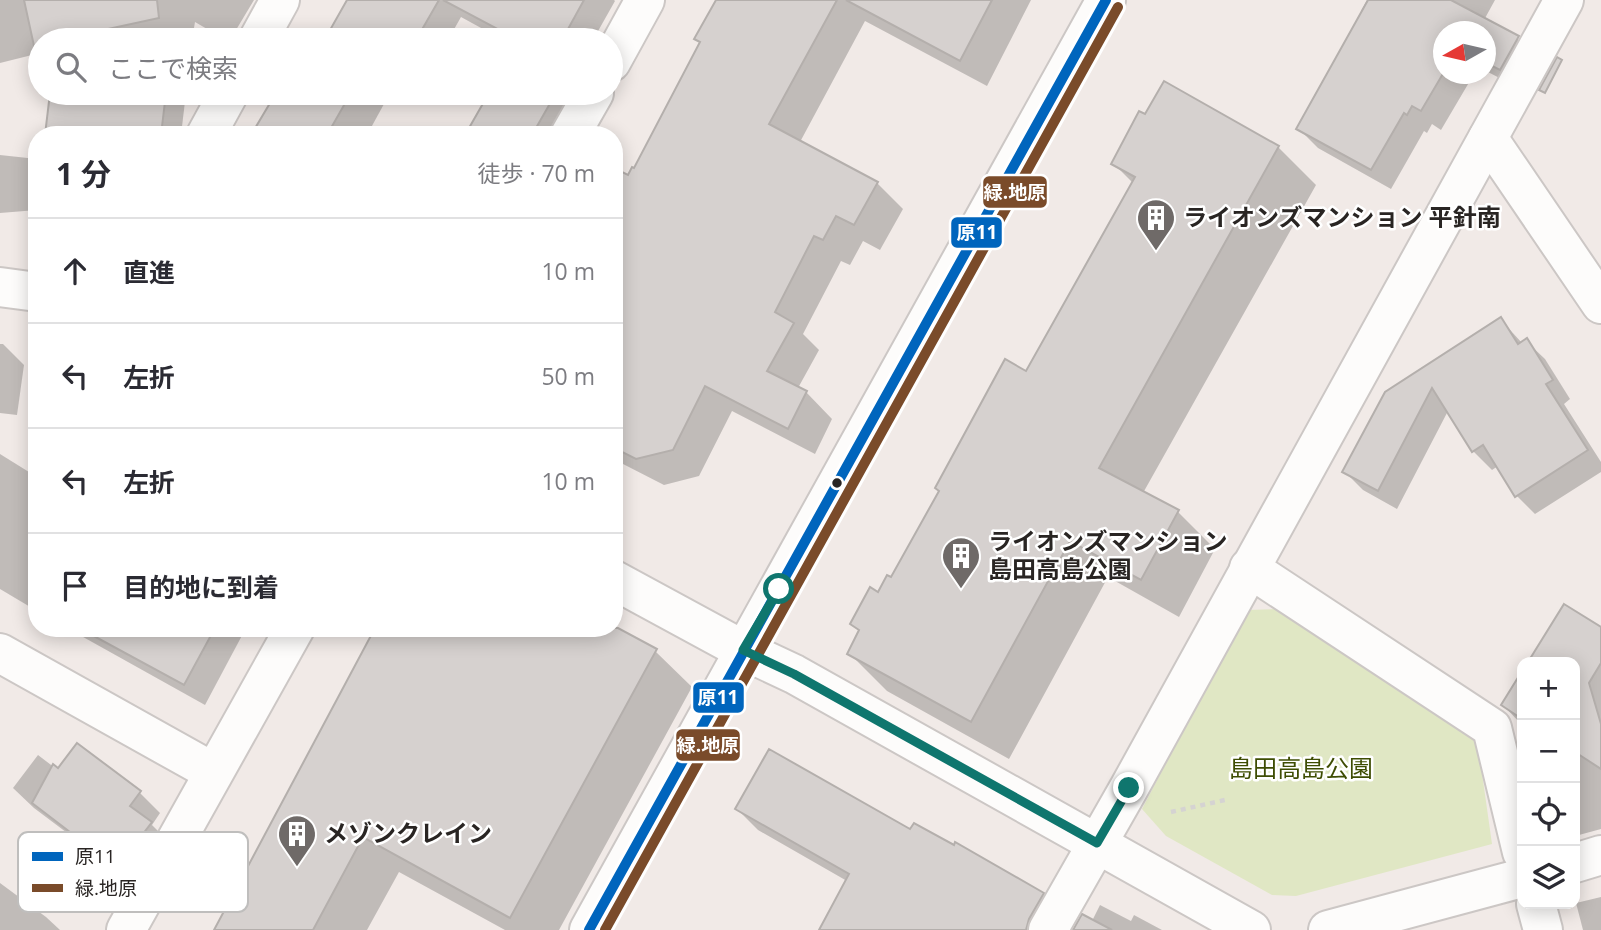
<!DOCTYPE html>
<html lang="ja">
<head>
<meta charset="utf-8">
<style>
	body { margin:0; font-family:"Open Sans","Noto Sans JP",sans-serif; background:#f7f7f7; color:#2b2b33 }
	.controls { position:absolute; right:21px; bottom:21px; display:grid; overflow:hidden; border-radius:14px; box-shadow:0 4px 18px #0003 }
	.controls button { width:63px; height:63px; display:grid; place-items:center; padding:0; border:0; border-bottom:2px solid #e1e1e2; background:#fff; color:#2b2b33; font:35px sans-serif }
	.compass { position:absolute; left:1433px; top:21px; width:63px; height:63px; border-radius:50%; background:#fff; box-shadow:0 4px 18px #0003; rotate:262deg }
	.stop { position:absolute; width:21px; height:21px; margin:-16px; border:5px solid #0f766e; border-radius:50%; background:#fff }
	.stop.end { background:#0f766e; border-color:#fff; box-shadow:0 2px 7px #0008 }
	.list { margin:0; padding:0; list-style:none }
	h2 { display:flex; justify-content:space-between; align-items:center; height:91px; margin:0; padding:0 28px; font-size:30px }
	h2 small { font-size:23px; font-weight:400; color:#7c7c81 }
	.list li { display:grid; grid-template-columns:46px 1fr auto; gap:21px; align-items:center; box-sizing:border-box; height:105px; padding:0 28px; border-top:2px solid #e1e1e2 }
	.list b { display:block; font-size:26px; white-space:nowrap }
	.list em { font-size:23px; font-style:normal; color:#7c7c81 }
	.icon { flex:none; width:38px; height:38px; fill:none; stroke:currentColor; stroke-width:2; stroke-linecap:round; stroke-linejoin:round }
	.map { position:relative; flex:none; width:1601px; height:930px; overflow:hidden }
	.search { position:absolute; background:#fff; box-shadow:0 4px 18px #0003; left:28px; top:28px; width:595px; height:77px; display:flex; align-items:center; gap:18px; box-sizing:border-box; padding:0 24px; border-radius:38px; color:#7c7c81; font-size:26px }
	.panel { position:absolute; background:#fff; box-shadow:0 4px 18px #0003; left:28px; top:126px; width:595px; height:511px; border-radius:28px }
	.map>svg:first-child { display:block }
</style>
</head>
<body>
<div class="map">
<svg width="1601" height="930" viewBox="0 0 1601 930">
	<rect width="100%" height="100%" fill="#f1eae7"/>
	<polygon fill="#e0e7c4" points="1283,609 1477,738 1492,844 1296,896 1272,895 1166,836 1142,809 1246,610"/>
	<g fill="#0003">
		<polygon points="0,0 254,0 230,40 226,40 195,22 192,40 40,40 40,53 0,63"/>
		<polygon points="349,0 614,0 615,1 593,40 503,40 461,17 448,40 326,40"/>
		<polygon points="718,0 1031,0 987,86 865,21 800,142 877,183 903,209 880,250 863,241 850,265 841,261 803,334 819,350 798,388 806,392 832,419 815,454 732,411 699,476 664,485 623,464 614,456 614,170 629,177 635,170 701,44 696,39"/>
		<polygon points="1367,0 1495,0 1484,20 1512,33 1531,53 1515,86 1486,71 1486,32 1444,32 1444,74 1474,74 1441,130 1432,124 1427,133 1424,131 1391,189 1318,148 1298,128 1363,12 1361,11"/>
		<polygon points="52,93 186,93 181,135 47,135"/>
		<polygon points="278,93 390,93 367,135 268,135 259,125"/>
		<polygon points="491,93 581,93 573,135 467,135"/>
		<polygon points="1278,147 1316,185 1143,493 1177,511 1215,549 1179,617 1108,577 1009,759 887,691 849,653 860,632 852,624 892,580 1027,374 1133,183 1113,163"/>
		<polygon points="0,155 37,159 37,210 0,213"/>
		<polygon points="1501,320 1522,343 1526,341 1545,359 1570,399 1564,404 1601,462 1601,472 1535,514 1516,495 1498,466 1492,470 1473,451 1448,411 1397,509 1363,490 1344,471"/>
		<polygon points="0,344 3,344 24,365 17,415 0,413"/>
		<polygon points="0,454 37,477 37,611 0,589"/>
		<polygon points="1565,606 1601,629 1601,829 1579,835 1575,831 1575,662 1530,662"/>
		<polygon points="614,627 655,651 692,687 559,930 505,930 399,872 367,930 216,930"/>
		<polygon points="67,628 246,628 205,705"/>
		<polygon points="1522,674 1522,725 1503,705"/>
		<polygon points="77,745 140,793 160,813 152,825 171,844 139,887 34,808 13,788 38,755 59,771"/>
		<polygon points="737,809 911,832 1043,894 1064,915 1056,930 821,930 847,881 758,830"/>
		<polygon points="0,883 46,917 60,930 0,930"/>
		<polygon points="1601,897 1601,930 1583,930 1576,903"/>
		<polygon points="1100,905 1131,921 1134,915 1162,930 1075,930 1092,921"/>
	</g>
	<g fill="#d6d1cf" stroke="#b4afac" stroke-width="2">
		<polygon points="24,0 157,0 159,18 94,32 95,40 40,40 40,44 34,46"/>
		<polygon points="347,0 439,0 416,40 348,40 330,30"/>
		<polygon points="443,0 584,0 562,40 518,40"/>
		<polygon points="716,0 837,0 769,124 878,182 854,225 836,216 823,240 814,236 775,312 794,323 767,371 807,391 788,429 705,386 673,450 636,459 614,448 614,168 628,175 632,167 634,168 700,42 694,39"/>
		<polygon points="846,0 992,0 960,61"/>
		<polygon points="1368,0 1451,0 1519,36 1500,70 1486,63 1486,32 1444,32 1444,72 1421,111 1412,106 1407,115 1404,113 1371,170 1296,129"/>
		<polygon points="1557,57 1562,60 1545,93 1539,90"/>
		<polygon points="1164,81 1279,146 1099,468 1179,510 1141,580 1070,541 971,722 847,654 859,630 850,624 870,587 878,592 887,575 891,577 939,491 935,488 1005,359 1026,371 1135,177 1111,164 1139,111 1145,114"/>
		<polygon points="50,93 166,93 161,135 45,135"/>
		<polygon points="276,93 351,93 327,135 251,135"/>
		<polygon points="489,93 556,93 532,135 465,135"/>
		<polygon points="1501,317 1518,344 1527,338 1553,380 1546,384 1588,450 1515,497 1483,445 1472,452 1432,388 1378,491 1342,472 1385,392"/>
		<polygon points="1564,604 1601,627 1601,663 1589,683 1601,724 1601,769 1575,752 1575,662 1528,662"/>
		<polygon points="79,628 215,628 184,685"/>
		<polygon points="375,628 618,628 657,649 510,918 363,837 313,930 214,930"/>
		<polygon points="1522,671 1522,719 1501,705"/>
		<polygon points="77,743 141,791 130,806 152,822 117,868 32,803 53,764 58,768"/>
		<polygon points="769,749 910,829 914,823 954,845 955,842 1044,893 1029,919 1026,930 819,930 849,874 735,809"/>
		<polygon points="1082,914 1112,930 1073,930"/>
	</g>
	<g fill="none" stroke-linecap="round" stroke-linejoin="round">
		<defs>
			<g id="street">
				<polyline points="258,40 280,0"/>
				<polyline points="611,62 645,0"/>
				<polyline points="206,135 229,93"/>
				<polyline points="570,135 594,93"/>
				<polyline points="1488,138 1601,304"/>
				<polyline points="0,287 37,292"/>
				<polyline points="1249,568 1492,728 1522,852"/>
				<polyline points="614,580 743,650 794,674 1251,930"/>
				<polyline points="0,653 213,772"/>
				<polyline points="1575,863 1601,855"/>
				<polyline points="1536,904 1543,930"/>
				<polyline points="126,930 295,628"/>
				<polyline points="1048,930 1129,788 1564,0"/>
				<polyline points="1328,930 1522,878"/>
			</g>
			<polyline id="secondary" points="589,930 1106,0"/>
		</defs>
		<use href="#street" stroke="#ccc7c5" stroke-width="42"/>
		<use href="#secondary" stroke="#ccc7c5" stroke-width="42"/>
		<polyline stroke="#d5d3d2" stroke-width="4.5" stroke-dasharray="5 5" stroke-linecap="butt" points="1171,812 1225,800"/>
		<use href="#street" stroke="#fdfcfb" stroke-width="38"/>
		<use href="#secondary" stroke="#fdfcfb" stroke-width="38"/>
		<defs>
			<polyline id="bus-1" points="589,930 1106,0"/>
			<polyline id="bus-2" points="605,930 1118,7"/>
		</defs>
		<use href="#bus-1" stroke="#fff" stroke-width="16"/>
		<use href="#bus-2" stroke="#fff" stroke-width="16"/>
		<use href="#bus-1" stroke="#0065bd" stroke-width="10"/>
		<use href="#bus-2" stroke="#7a4b2a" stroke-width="10"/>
	</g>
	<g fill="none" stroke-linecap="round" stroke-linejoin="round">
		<polyline stroke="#0f766e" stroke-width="9" points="779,589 743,650 794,674 1097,843 1129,788"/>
	</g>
	<defs>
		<symbol id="building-pin" viewBox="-11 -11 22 30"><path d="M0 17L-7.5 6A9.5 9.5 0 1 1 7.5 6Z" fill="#6f6a68" stroke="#fff"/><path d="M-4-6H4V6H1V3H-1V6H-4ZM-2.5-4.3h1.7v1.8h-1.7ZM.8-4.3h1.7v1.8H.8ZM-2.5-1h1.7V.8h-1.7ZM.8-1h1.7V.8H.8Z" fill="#fff"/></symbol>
	</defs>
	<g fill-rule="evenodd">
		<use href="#building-pin" x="1134" y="196" width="44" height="60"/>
		<use href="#building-pin" x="939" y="534" width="44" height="60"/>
		<use href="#building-pin" x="275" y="812" width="44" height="60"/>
	</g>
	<circle fill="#292523" stroke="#fff" stroke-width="2.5" cx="837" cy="483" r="6"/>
	<g text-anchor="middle" stroke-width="5" stroke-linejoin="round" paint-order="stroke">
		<g font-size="24" font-weight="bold" fill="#292523" stroke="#fff" text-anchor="start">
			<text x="1183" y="226">ライオンズマンション 平針南</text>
			<text x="988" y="550">ライオンズマンション<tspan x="988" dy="28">島田高島公園</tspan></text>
			<text x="324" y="842">メゾンクレイン</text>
		</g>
		<g font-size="24" fill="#3e4d03" stroke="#fff">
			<text x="1301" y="777">島田高島公園</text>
		</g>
	</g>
	<rect x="18" y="832" width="230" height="80" rx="10" fill="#fff" stroke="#bfbebd" stroke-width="2"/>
	<rect x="32" y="852" width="31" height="9" fill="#0065bd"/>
	<rect x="32" y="884" width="31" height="8" fill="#7a4b2a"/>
	<g font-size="19" fill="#292523">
		<text x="75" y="863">原11</text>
		<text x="75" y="895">緑.地原</text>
	</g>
	<g stroke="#fff" stroke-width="2.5">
		<rect x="982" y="175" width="66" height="34" rx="7" fill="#7a4b2a"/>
		<rect x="950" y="216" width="53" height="33" rx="7" fill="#0065bd"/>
		<rect x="692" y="681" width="53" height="33" rx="7" fill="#0065bd"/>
		<rect x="675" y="728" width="66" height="34" rx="7" fill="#7a4b2a"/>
	</g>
	<g font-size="19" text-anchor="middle" font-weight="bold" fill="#fff">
		<text x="1015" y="199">緑.地原</text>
		<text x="977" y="239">原11</text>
		<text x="718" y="704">原11</text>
		<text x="708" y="752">緑.地原</text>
	</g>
</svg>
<div class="controls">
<button>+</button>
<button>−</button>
<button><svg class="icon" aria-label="locate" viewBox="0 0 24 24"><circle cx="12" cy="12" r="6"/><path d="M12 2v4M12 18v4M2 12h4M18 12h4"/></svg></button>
<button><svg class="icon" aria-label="layers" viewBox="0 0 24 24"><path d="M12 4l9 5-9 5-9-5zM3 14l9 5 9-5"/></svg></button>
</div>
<svg class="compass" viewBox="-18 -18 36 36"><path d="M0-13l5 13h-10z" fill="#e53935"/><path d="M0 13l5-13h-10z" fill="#7c7c81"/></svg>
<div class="stop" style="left:779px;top:589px"></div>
<div class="stop end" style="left:1129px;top:788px"></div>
<div class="search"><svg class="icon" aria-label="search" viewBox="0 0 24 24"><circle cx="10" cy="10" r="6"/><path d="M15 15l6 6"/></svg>ここで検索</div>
<section class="panel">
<h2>1 分<small>徒歩 · 70 m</small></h2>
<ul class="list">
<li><svg class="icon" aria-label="ahead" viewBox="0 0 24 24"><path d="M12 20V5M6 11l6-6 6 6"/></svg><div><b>直進</b></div><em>10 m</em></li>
<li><svg class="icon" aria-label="left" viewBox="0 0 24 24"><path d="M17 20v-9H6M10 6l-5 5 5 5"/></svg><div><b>左折</b></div><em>50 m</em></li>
<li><svg class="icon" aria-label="left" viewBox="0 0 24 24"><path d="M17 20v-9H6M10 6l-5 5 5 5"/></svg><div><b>左折</b></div><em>10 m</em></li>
<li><svg class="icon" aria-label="arrive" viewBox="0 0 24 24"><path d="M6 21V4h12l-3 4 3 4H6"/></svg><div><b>目的地に到着</b></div></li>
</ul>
</section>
</div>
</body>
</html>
